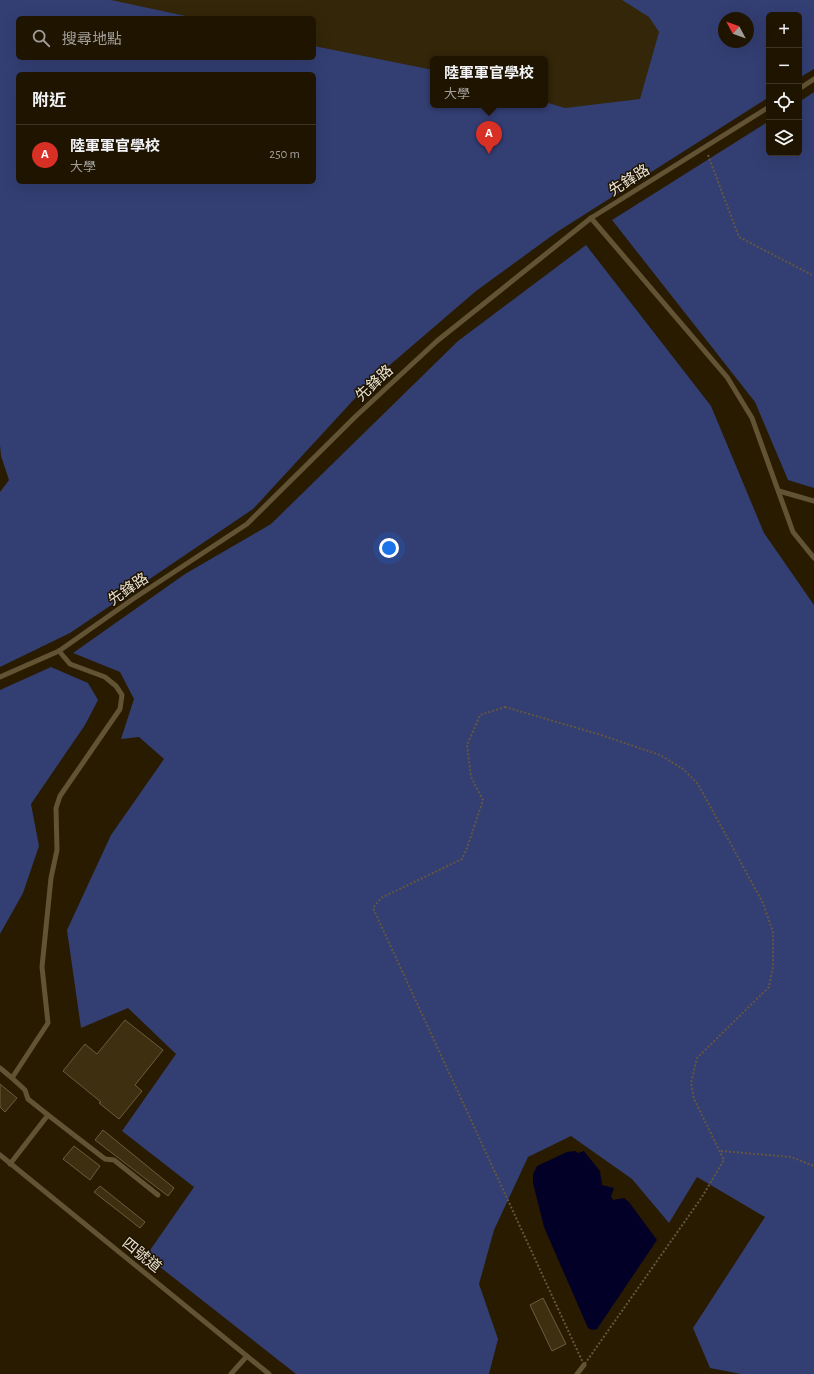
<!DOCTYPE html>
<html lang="zh-TW">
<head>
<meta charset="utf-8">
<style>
	body { margin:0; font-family:"Alegreya Sans","Noto Sans TC",sans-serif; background:#271d0a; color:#f1f3f6 }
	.controls { position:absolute; right:12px; top:12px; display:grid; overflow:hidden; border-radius:6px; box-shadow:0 4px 16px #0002 }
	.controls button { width:36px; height:36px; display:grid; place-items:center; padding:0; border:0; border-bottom:1px solid #3c3322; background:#1f1400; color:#f1f3f6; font:20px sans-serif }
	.compass { position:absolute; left:718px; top:12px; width:36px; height:36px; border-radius:50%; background:#1f1400; box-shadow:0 4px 16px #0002; rotate:311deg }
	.you { position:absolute; left:389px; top:548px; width:14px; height:14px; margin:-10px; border:3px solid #fff; border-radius:50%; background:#1a73e8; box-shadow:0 0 0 6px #1a73e833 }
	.badge { display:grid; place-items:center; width:26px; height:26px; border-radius:50%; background:#d93025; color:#fff; font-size:13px; font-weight:700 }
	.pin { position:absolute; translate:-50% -33px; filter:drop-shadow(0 1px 2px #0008) }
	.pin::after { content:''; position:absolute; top:21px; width:14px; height:12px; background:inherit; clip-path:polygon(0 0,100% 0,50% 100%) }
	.popup { position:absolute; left:430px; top:56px; width:118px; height:52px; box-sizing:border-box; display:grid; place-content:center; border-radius:6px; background:#1f1400; filter:drop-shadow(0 1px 3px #0005); font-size:13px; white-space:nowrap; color:#a19e99 }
	.popup b { font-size:15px; color:#f1f3f6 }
	.popup::after { content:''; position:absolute; left:50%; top:100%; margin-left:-8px; border:8px solid transparent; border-top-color:#1f1400 }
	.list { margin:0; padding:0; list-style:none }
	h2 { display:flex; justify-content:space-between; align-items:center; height:52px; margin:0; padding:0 16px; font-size:17px }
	h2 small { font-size:13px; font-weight:400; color:#a19e99 }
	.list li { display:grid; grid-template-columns:26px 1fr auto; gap:12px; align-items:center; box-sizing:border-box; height:60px; padding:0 16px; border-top:1px solid #3c3322 }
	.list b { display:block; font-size:15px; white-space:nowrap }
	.list p { margin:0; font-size:13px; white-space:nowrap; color:#a19e99 }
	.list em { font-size:13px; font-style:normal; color:#a19e99 }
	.icon { flex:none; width:22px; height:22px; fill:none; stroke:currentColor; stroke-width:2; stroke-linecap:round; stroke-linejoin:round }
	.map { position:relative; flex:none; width:814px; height:1374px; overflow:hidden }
	.search { position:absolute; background:#1f1400; box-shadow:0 4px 16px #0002; left:16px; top:16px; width:300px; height:44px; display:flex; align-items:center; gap:10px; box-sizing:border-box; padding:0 14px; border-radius:6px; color:#a19e99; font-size:15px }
	.panel { position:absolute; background:#1f1400; box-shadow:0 4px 16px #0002; left:16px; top:72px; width:300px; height:112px; border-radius:6px }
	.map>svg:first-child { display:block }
</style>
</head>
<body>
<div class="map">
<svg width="814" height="1374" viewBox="0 0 814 1374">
	<rect width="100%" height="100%" fill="#291b00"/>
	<path fill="#332609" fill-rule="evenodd" d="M 0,0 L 814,0 L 799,15 L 769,15 L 769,90 L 602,199 L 0,184 ZM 18,18 L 314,18 L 314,58 L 18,58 ZM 724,18 L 748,18 L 748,42 L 724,42 ZM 433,59 L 545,59 L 545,105 L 433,105 ZM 18,74 L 314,74 L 314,182 L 18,182 Z"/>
	<g fill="#333e73" fill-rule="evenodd">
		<path d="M 0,0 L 111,0 L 195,18 L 18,18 L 18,58 L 314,58 L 314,46 L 433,70 L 433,105 L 545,105 L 545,102 L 565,108 L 640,99 L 659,32 L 649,17 L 622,0 L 814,0 L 814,69 L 799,78 L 799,15 L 769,15 L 769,97 L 557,232 L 476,291 L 370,382 L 253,509 L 70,633 L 0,667 L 0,492 L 9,480 L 1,456 L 0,445 ZM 724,18 L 748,18 L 748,42 L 724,42 ZM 18,74 L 314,74 L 314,182 L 18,182 Z"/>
		<polygon points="814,92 814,488 788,480 755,402 612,220 769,121 769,153 799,153 799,102"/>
		<polygon points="586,245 711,406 764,533 814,605 814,1374 741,1374 710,1368 693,1328 765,1217 697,1177 669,1223 632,1179 571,1136 528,1157 494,1230 479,1284 498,1339 489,1374 296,1374 146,1256 194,1187 122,1131 176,1054 128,1008 81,1028 67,930 111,835 164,759 139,737 121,739 134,699 120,672 73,653 185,574 271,524 458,341"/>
		<polygon points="51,667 88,683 98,700 85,725 31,804 39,846 23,893 0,934 0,690"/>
	</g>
	<polygon fill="#030027" points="575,1151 578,1153 584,1151 600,1171 602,1185 614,1188 611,1196 613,1200 624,1198 629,1202 657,1240 597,1329 592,1330 588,1328 544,1227 533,1183 533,1174 537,1166 567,1152"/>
	<g fill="#3d2f10" stroke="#6b5c3d">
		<polygon points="125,1020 163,1050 135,1085 142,1091 119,1119 99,1103 101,1102 63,1071 85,1044 97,1054"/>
		<polygon points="0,1084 17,1098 5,1112 0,1107"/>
		<polygon points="103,1130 174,1188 168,1196 95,1140"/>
		<polygon points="74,1146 100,1166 90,1180 63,1159"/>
		<polygon points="100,1186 145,1222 140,1228 94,1192"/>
		<polygon points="543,1298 566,1344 552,1351 530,1305"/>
	</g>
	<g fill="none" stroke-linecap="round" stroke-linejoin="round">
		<g stroke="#64573f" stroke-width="2" stroke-dasharray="2 2" stroke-linecap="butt">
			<polyline points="708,155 739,237 814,276"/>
			<polygon points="505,707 598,734 660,755 683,769 698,784 763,903 773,932 773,966 769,987 697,1058 691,1083 694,1099 724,1160 702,1197 584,1365 373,908 381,898 462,859 467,848 483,800 471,777 467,745 480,715"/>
			<polyline points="721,1151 791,1157 814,1166"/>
		</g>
		<g stroke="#625334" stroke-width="5">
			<polyline points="799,89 814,79"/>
			<polyline points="591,218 727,377 752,418 793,532 814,558"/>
			<polyline points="779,491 814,501"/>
			<polyline points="0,677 59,651 133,599 247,524 355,417 437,341 591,218 769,107"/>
			<polyline points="0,1068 12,1078 48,1023 42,967 51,878 57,850 56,808 60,796 120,709 122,695 116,686 105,677 70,664 59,651"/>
			<polyline points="48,1115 105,1159 114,1160 158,1195"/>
			<polyline points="0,1155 269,1374"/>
			<polyline points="10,1164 48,1115 28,1099 25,1090 12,1078"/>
			<polyline points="231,1374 247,1356"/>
			<polyline points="577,1374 584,1365"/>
		</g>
	</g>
	<g text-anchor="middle" stroke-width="3" stroke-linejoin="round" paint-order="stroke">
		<g font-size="15" fill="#ebe2d1" stroke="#1d1300">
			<text transform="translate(629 180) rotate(-32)" y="5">先鋒路</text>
			<text transform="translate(374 383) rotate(-43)" y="5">先鋒路</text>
			<text transform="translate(128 589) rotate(-34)" y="5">先鋒路</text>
			<text transform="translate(142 1255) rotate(39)" y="5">四號道</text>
		</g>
	</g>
</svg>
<div class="controls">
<button>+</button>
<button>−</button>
<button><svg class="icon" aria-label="locate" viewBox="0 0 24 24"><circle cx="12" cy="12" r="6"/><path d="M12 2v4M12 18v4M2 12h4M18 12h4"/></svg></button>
<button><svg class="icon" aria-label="layers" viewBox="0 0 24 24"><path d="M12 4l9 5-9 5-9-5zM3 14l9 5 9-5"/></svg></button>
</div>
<svg class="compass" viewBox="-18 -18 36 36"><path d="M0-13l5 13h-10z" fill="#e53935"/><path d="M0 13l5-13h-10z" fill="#a19e99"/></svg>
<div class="you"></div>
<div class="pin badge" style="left:489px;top:154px">A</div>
<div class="popup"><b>陸軍軍官學校</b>大學</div>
<div class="search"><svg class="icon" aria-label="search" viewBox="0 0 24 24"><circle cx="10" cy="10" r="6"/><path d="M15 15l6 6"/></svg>搜尋地點</div>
<section class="panel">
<h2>附近<small></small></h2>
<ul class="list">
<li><span class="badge">A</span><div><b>陸軍軍官學校</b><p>大學</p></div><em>250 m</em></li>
</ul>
</section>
</div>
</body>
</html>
